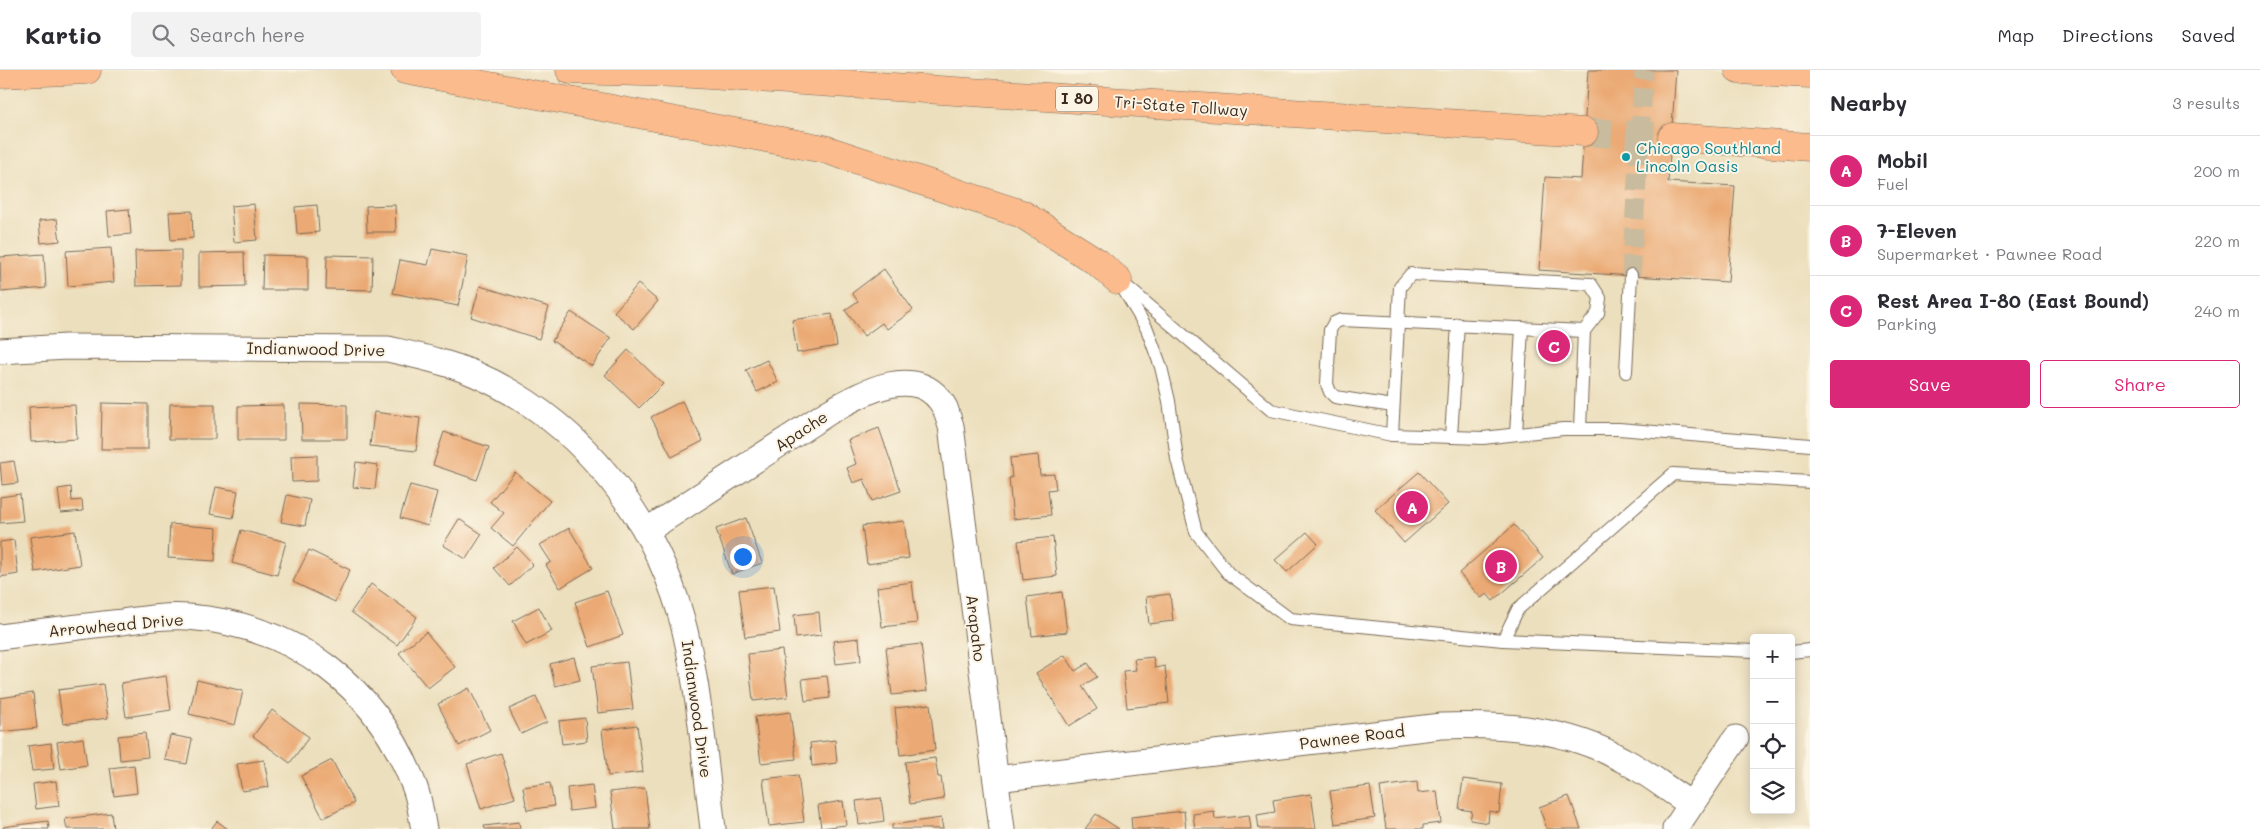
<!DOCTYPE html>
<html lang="en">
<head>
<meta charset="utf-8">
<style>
	body { margin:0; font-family:Mali,sans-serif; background:#f2f2f3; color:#2b2b33 }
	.controls { position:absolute; right:15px; bottom:15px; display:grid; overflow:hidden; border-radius:5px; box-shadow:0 2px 12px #0003 }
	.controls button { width:45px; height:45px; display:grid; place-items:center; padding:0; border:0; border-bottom:1px solid #e1e1e2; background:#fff; color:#2b2b33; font:25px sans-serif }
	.you { position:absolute; left:742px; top:486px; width:18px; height:18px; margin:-12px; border:4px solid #fff; border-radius:50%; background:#1a73e8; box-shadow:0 0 0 8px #1a73e833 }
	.badge { display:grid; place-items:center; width:32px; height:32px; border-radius:50%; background:#db2777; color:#fff; font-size:16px; font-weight:700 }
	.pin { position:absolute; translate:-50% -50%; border:2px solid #fff; box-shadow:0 1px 5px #0006 }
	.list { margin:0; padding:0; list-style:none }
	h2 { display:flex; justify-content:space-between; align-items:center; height:65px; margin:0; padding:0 20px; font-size:21px }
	h2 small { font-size:16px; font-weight:400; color:#7c7c81 }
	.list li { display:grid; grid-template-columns:32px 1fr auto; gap:15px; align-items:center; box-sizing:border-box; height:70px; padding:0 20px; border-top:1px solid #e1e1e2 }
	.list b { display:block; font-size:19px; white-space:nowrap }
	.list p { margin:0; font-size:16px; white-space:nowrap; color:#7c7c81 }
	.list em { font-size:16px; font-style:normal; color:#7c7c81 }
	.actions { display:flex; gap:10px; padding:15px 20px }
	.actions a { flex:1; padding:11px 0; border:1px solid #db2777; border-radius:5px; text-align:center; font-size:18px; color:#db2777 }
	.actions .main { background:#db2777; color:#fff }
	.icon { flex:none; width:28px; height:28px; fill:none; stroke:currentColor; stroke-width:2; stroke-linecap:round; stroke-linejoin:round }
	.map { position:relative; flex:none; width:1810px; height:759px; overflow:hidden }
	header { display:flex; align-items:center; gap:30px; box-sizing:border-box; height:70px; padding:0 25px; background:#fff; border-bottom:1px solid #e1e1e2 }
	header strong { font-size:24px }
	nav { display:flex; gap:28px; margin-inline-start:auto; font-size:18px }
	.search { width:350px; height:45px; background:#f2f2f3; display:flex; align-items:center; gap:12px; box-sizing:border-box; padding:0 18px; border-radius:5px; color:#7c7c81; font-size:19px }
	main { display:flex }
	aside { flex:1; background:#fff }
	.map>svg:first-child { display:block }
</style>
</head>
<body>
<header>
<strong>Kartio</strong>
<div class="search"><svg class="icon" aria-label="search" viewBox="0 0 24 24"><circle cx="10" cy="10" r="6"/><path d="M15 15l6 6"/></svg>Search here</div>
<nav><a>Map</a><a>Directions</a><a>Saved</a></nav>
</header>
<main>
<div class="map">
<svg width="1810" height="759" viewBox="0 0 1810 759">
	<rect width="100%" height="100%" fill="#fcf5e5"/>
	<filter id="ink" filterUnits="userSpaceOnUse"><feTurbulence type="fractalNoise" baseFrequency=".02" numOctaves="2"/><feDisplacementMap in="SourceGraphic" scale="10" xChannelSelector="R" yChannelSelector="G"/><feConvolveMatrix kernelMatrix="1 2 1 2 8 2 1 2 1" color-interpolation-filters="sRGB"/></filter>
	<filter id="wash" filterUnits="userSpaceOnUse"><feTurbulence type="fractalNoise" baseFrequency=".0096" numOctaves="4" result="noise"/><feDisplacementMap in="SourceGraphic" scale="20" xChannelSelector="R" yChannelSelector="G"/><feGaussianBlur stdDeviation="1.12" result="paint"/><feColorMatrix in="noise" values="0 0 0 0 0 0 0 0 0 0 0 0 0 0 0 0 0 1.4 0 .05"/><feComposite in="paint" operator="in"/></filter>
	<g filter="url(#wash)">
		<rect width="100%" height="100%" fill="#ecdfbd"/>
		<g id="blocks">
			<g fill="#ebaa75">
				<polygon points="1588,0 1676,0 1668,112 1735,116 1728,212 1539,200 1545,107 1581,109"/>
				<polygon points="254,134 257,170 234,172 231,136"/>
				<polygon points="317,135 319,162 297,164 295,137"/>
				<polygon points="395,135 396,162 367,162 366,136"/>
				<polygon points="129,139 131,164 109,166 107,141"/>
				<polygon points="192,141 193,168 171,170 169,142"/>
				<polygon points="57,149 60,171 41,173 39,151"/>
				<polygon points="111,178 114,212 68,216 66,181"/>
				<polygon points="432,179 468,186 458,236 393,223 400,190 428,195"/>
				<polygon points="181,180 181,215 136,216 135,181"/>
				<polygon points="244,182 245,216 199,217 199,183"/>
				<polygon points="44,184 46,218 1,222 0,187"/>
				<polygon points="263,185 308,186 308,220 262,220"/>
				<polygon points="327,185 373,186 372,220 326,219"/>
				<polygon points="884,199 913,240 887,259 882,253 864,266 845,240 858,231 852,223"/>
				<polygon points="638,214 658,231 634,259 614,242"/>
				<polygon points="480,216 549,237 539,269 471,247"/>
				<polygon points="571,242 611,268 592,296 552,271"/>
				<polygon points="832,244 837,276 797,283 792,250"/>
				<polygon points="628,280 663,314 639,338 605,305"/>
				<polygon points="767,290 778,312 757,322 746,300"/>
				<polygon points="682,331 703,371 672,387 651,347"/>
				<polygon points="102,333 148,334 148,379 101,379"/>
				<polygon points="170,334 215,334 215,369 169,369"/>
				<polygon points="301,334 347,335 347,369 302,369"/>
				<polygon points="75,335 77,369 31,372 29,337"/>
				<polygon points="284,335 284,370 238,370 238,336"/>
				<polygon points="374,342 420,348 416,381 370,376"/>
				<polygon points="879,358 901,421 872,431 864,409 853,413 847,398 856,394 848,370"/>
				<polygon points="444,362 489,377 477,410 433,395"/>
				<polygon points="317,385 317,411 292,412 291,386"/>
				<polygon points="1038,385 1040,405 1054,404 1056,419 1048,420 1051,445 1013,449 1009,408 1012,408 1010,388"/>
				<polygon points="14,391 18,413 2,415 0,393"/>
				<polygon points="356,392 378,395 375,419 353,417"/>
				<polygon points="515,402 550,431 513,476 491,458 504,443 490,432"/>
				<polygon points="1419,402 1448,434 1404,473 1375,440"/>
				<polygon points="410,415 437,422 428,456 400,448"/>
				<polygon points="71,417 72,431 82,430 83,441 61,443 58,419"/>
				<polygon points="216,417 238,421 233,448 210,444"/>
				<polygon points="20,424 23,451 0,453 0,427"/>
				<polygon points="287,425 310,430 305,456 281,452"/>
				<polygon points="746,448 762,493 732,504 716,459"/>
				<polygon points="459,449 482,464 466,489 443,475"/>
				<polygon points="904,451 909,488 867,494 862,456"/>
				<polygon points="170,454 217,458 215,491 168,488"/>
				<polygon points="1514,455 1543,488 1493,531 1487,524 1481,528 1459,503"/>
				<polygon points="569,458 593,498 560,518 546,495 551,492 540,475"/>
				<polygon points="241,460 286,472 277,505 232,493"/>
				<polygon points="75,461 80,495 35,502 30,467"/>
				<polygon points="1307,462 1318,474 1287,502 1275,490"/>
				<polygon points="1053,467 1057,506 1023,510 1018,471"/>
				<polygon points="14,470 18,504 0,507 0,472"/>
				<polygon points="517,477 533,494 510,516 494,498"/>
				<polygon points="309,480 350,500 335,532 293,512"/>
				<polygon points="912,512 917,553 882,557 877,517"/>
				<polygon points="371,514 417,547 397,575 351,542"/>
				<polygon points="774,516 780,562 745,567 739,520"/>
				<polygon points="607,521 623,565 590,577 575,532"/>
				<polygon points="1062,522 1067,562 1032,566 1027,527"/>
				<polygon points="1170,524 1173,551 1149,554 1146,527"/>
				<polygon points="539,537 552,561 526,575 513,551"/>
				<polygon points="819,542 821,565 796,568 794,545"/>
				<polygon points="426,562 455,597 428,618 399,583"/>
				<polygon points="859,568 861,591 836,594 833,571"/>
				<polygon points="921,574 927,621 892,625 886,578"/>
				<polygon points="782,580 788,627 753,631 748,584"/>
				<polygon points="1065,585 1075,601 1088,593 1097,607 1082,616 1097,639 1069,656 1036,603"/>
				<polygon points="574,587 580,610 555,616 550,594"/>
				<polygon points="1153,587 1155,598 1165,596 1169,633 1127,638 1123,601 1136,600 1134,589"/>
				<polygon points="627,592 633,639 598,643 592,596"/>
				<polygon points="166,606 171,640 126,647 121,613"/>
				<polygon points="827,606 830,628 805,631 802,609"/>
				<polygon points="197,610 243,621 235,655 189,644"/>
				<polygon points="103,614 108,648 63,654 58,620"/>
				<polygon points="469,618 490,660 459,676 438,634"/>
				<polygon points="33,623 37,658 0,662 0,628"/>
				<polygon points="536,627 547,652 521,664 509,639"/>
				<polygon points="930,634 935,680 900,685 895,638"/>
				<polygon points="272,640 309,667 290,693 253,666"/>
				<polygon points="790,642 796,689 761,693 755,647"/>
				<polygon points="585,648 587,671 562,674 559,651"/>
				<polygon points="637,655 643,702 608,706 602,660"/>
				<polygon points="145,663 148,687 120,690 118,666"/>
				<polygon points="170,665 192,669 187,694 165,690"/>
				<polygon points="83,668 87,695 61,699 57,672"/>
				<polygon points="835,670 837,693 812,696 810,673"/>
				<polygon points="51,673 54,699 32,701 28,676"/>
				<polygon points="501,683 515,728 481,739 467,694"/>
				<polygon points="935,688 938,707 941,707 944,729 910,734 905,692"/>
				<polygon points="264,690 269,717 242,721 237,694"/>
				<polygon points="332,690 354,733 323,748 301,706"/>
				<polygon points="134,695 137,723 114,726 110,698"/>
				<polygon points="798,705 804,752 769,756 763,709"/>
				<polygon points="1463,709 1502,714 1499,743 1489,741 1488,753 1470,750 1472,741 1459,739"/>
				<polygon points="56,711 59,736 36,739 33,714"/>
				<polygon points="1417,712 1418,723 1437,721 1441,753 1423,755 1423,759 1386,759 1380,717"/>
				<polygon points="550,713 554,736 527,740 523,717"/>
				<polygon points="592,715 595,738 569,741 567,718"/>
				<polygon points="1370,716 1375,748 1335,754 1330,721"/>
				<polygon points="645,718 650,759 615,759 610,722"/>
				<polygon points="1311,724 1316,759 1259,759 1257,745 1275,742 1273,730"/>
				<polygon points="1569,726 1581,759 1547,759 1539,737"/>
				<polygon points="881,728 884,751 859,755 856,731"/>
				<polygon points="843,731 846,755 821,758 818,735"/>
				<polygon points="1184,741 1186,759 1132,759 1131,747"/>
				<polygon points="1214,741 1215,749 1249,745 1251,759 1195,759 1193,744"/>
				<polygon points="111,743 113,759 67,759 65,749"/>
				<polygon points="1096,744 1119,759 1085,759"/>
				<polygon points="941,748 943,759 892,759 892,755"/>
				<polygon points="48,751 49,759 3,759 3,757"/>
				<polygon points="217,751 228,759 211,759"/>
				<polygon points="519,752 520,759 485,759 484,756"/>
			</g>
		</g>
	</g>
	<g filter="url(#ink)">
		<use href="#blocks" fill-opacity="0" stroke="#796956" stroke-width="1"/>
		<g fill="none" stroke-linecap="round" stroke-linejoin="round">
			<polyline stroke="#c9bb9d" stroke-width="19" stroke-dasharray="19 9" stroke-linecap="butt" points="1631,205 1644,0"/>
			<polyline stroke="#c9bb9d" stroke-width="28" stroke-dasharray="28 14" stroke-linecap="butt" points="1584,62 1672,67"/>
			<defs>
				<g id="service">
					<polyline points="1118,210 1147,259 1161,297 1169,331 1177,389 1196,462 1228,503 1290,549 1503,570 1754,581"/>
					<polyline points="1126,216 1271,340 1392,365 1483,368 1563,359 1619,359 1810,375"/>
					<polyline points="1626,302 1631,205"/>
					<polyline points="1393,336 1335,327 1330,322 1327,314 1330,260 1334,253 1341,250 1584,261"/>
					<polyline points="1516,364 1522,258"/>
					<polyline points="1392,365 1400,217 1411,204 1591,214 1600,228 1598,243 1584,261 1580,359"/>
					<polyline points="1451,367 1458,254"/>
					<polyline points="1503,570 1518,539 1673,404 1810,412"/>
					<polyline points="1791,582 1810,580"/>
				</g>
				<g id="minor">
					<path d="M 0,281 L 66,277 L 388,279 C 418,286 447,292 475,304 C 581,350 658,450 685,561 C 700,626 705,693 713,759"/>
					<path d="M 646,461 L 829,342 C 862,323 919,290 945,338 C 947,343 949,351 951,356 L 1002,759"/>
					<path d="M 0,567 C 38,562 75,557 113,553 C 137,550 163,545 188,547 C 295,555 378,617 415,718 C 420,731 421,746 424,759"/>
					<path d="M 996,709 L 1441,656 C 1504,654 1567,658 1623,690 C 1647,702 1668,720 1691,734"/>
					<polyline points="1675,759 1736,668"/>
				</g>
				<g id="motorway">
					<polyline points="405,0 824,79 1022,144 1097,192 1118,210"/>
					<polyline points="570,0 678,3 1584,62"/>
					<polyline points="1739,0 1810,4"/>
					<polyline points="0,4 87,0"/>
					<polyline points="1672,67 1810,77"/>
				</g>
			</defs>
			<use href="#service" stroke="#796956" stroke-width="14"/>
			<use href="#minor" stroke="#796956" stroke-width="27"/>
			<use href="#motorway" stroke="#796956" stroke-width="29"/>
			<use href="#service" stroke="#fff" stroke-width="12"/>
			<use href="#minor" stroke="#fff" stroke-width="25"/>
			<use href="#motorway" stroke="#fbbb8d" stroke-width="28"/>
		</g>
	</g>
	<circle fill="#0f9aa8" stroke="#fcf5e5" stroke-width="2" cx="1626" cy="87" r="5"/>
	<g text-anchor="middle" stroke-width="4" stroke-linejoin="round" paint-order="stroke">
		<rect fill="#fcf5e5" stroke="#75675a" stroke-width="1" x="1056" y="16.5" width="42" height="25" rx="4"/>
		<g font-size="15" font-weight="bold" fill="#3b2a1e">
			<text x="1077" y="34">I 80</text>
		</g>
		<g font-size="16" fill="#3b2a1e" stroke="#fcf5e5">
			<text transform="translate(1181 36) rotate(4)" y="6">Tri-State Tollway</text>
			<text transform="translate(316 279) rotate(1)" y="6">Indianwood Drive</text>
			<text transform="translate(801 361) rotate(-33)" y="6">Apache</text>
			<text transform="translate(116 555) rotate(-5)" y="6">Arrowhead Drive</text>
			<text transform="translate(976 558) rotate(83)" y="6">Arapaho</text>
			<text transform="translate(697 639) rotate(82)" y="6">Indianwood Drive</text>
			<text transform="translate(1352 667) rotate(-7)" y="6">Pawnee Road</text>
		</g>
		<g font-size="16" fill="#0d838f" stroke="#fcf5e5" text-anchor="start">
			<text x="1636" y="84">Chicago Southland<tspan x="1636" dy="18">Lincoln Oasis</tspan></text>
		</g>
	</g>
</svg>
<div class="controls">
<button>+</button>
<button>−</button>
<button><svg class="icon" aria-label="locate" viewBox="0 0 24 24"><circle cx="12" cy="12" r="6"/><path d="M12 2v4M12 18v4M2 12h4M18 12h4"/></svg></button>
<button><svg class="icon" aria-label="layers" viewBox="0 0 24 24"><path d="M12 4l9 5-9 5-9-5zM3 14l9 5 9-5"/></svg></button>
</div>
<div class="you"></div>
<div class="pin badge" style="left:1412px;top:437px">A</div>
<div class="pin badge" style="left:1501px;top:496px">B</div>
<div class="pin badge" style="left:1554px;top:276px">C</div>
</div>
<aside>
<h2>Nearby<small>3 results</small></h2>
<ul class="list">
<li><span class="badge">A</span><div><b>Mobil</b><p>Fuel</p></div><em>200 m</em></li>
<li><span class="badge">B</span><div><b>7-Eleven</b><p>Supermarket · Pawnee Road</p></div><em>220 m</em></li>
<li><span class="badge">C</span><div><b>Rest Area I-80 (East Bound)</b><p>Parking</p></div><em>240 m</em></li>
</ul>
<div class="actions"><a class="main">Save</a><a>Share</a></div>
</aside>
</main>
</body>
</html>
